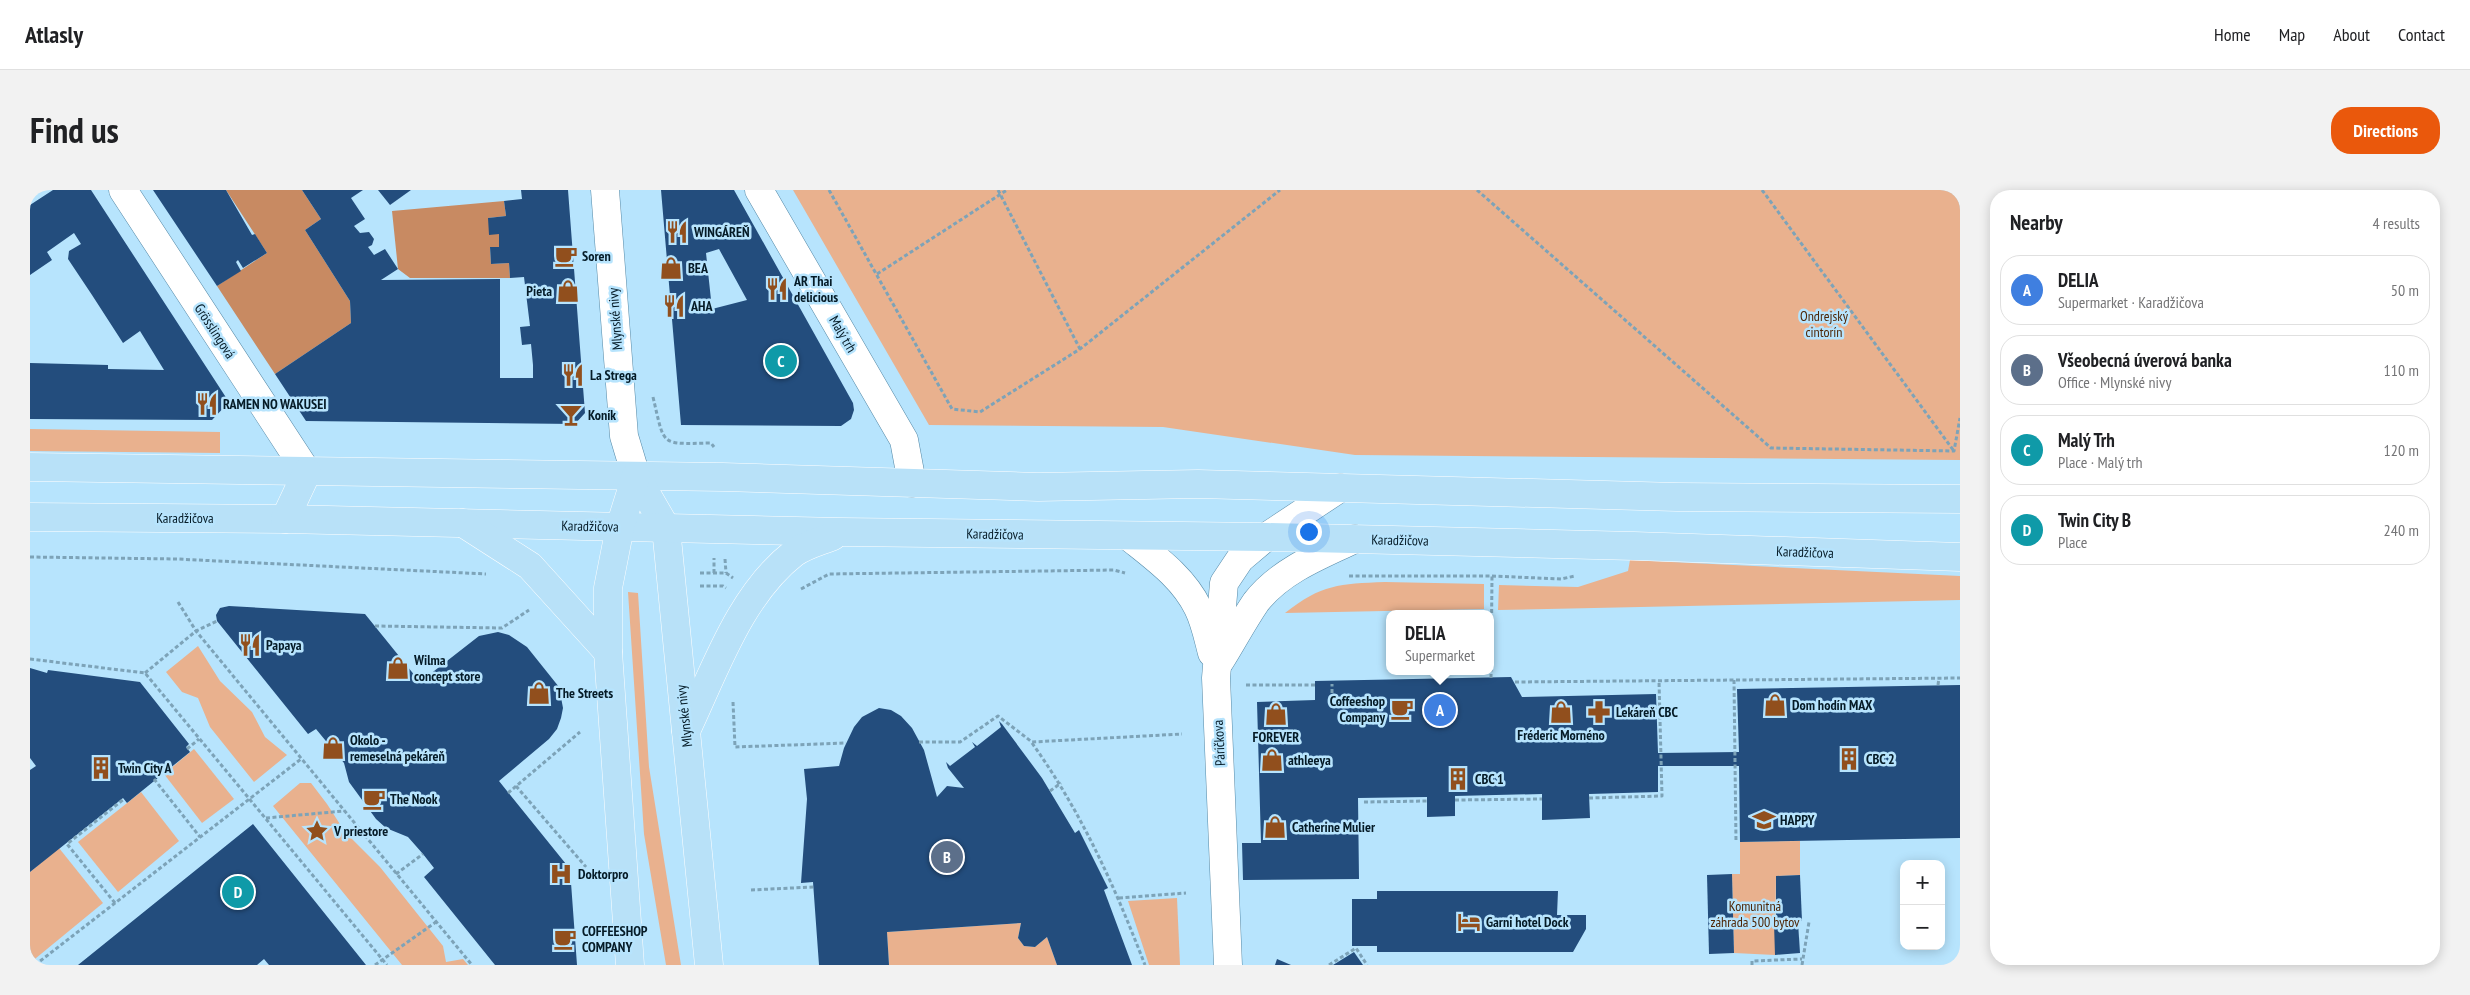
<!DOCTYPE html>
<html lang="en">
<head>
<meta charset="utf-8">
<style>
	body { margin:0; font-family:"PT Sans Narrow",sans-serif; background:#f2f2f2; color:#202124 }
	.controls { position:absolute; right:15px; bottom:15px; display:grid; overflow:hidden; border-radius:10px; box-shadow:0 2px 12px #0003 }
	.controls button { width:45px; height:45px; display:grid; place-items:center; padding:0; border:0; border-bottom:1px solid #e0e0e0; background:#fff; color:#202124; font:25px sans-serif }
	.you { position:absolute; left:1278px; top:341px; width:18px; height:18px; margin:-12px; border:4px solid #fff; border-radius:50%; background:#1a73e8; box-shadow:0 0 0 8px #1a73e833 }
	.badge { display:grid; place-items:center; width:32px; height:32px; border-radius:50%; background:#ea580c; color:#fff; font-size:16px; font-weight:700 }
	.pin { position:absolute; translate:-50% -50%; border:2px solid #fff; box-shadow:0 1px 5px #0006 }
	.popup { position:absolute; left:1356px; top:420px; width:108px; height:65px; box-sizing:border-box; display:grid; place-content:center; border-radius:10px; background:#fff; filter:drop-shadow(0 1px 4px #0005); font-size:16px; white-space:nowrap; color:#757577 }
	.popup b { font-size:19px; color:#202124 }
	.popup::after { content:''; position:absolute; left:50%; top:100%; margin-left:-10px; border:10px solid transparent; border-top-color:#fff }
	.list { margin:0; padding:0; list-style:none }
	h2 { display:flex; justify-content:space-between; align-items:center; height:65px; margin:0; padding:0 20px; font-size:21px }
	h2 small { font-size:16px; font-weight:400; color:#757577 }
	.list li { display:grid; grid-template-columns:32px 1fr auto; gap:15px; align-items:center; box-sizing:border-box; height:70px; margin:0 10px 10px; padding:0 10px; border:1px solid #e0e0e0; border-radius:20px }
	.list b { display:block; font-size:19px; white-space:nowrap }
	.list p { margin:0; font-size:16px; white-space:nowrap; color:#757577 }
	.list em { font-size:16px; font-style:normal; color:#757577 }
	.map { position:relative; flex:none; width:1930px; height:775px; overflow:hidden; border-radius:20px }
	header { display:flex; align-items:center; gap:30px; box-sizing:border-box; height:70px; padding:0 25px; background:#fff; border-bottom:1px solid #e0e0e0 }
	header strong { font-size:24px }
	nav { display:flex; gap:28px; margin-inline-start:auto; font-size:18px }
	.intro { display:flex; align-items:center; justify-content:space-between; box-sizing:border-box; height:120px; padding:0 30px }
	h1 { margin:0; font-size:35px }
	.button { padding:12px 22px; border-radius:20px; background:#ea580c; color:#fff; font-size:18px; font-weight:700 }
	main { display:flex; gap:30px; padding:0 30px }
	aside { flex:1; background:#fff; border-radius:20px; box-shadow:0 2px 12px #0003 }
	.map>svg:first-child { display:block }
</style>
</head>
<body>
<header>
<strong>Atlasly</strong>
<nav><a>Home</a><a>Map</a><a>About</a><a>Contact</a></nav>
</header>
<div class="intro"><h1>Find us</h1><a class="button">Directions</a></div>
<main>
<div class="map">
<svg width="1930" height="775" viewBox="0 0 1930 775">
	<rect width="100%" height="100%" fill="#b7e4fd"/>
	<g fill="#e9b18e">
		<polygon points="763,0 1930,0 1930,270 1325,265 1133,237 899,235"/>
		<polygon points="0,239 190,242 190,263 0,261"/>
		<polygon points="1600,370 1930,386 1930,410 1468,420 1469,395 1548,397 1598,381"/>
		<path d="M 1355,392 L 1454,394 L 1454,419 L 1255,423 C 1292,394 1309,394 1355,392 Z"/>
		<polygon points="598,402 608,403 619,577 651,775 636,775 614,644"/>
		<polygon points="168,456 190,491 222,522 235,547 257,565 224,592 180,537 168,508 152,502 136,482"/>
		<polygon points="164,559 204,609 172,633 134,584"/>
		<polygon points="270,593 281,593 297,614 315,642 350,677 413,756 416,772 433,769 438,775 372,775 243,616"/>
		<polygon points="111,602 149,651 88,702 48,652"/>
		<polygon points="1770,651 1770,685 1746,686 1745,765 1704,763 1702,684 1710,684 1710,652"/>
		<polygon points="29,658 73,713 0,773 0,682"/>
		<polygon points="1147,708 1150,775 1119,775 1098,711"/>
		<polygon points="991,733 988,748 994,756 1005,757 1017,747 1027,775 859,775 857,742"/>
	</g>
	<g fill="#c88a62">
		<polygon points="196,0 272,0 291,29 275,40 320,111 321,133 245,184 187,96 237,63"/>
		<polygon points="474,11 476,26 458,28 469,44 469,57 460,57 461,74 479,73 480,88 380,88 368,79 362,21"/>
	</g>
	<g fill="#234d7d" fill-rule="evenodd">
		<polygon points="23,0 61,0 199,212 182,230 0,229 0,173 78,175 78,179 134,180 110,141 93,153 62,105 38,69 39,61 51,54 44,43 17,62 22,70 0,85 0,15"/>
		<polygon points="123,0 196,0 222,45 225,44 237,63 213,78 208,70 206,72 211,81 187,96"/>
		<polygon points="272,0 333,0 321,8 335,29 324,36 330,43 339,42 344,49 342,55 338,57 344,65 355,59 368,79 351,90 470,89 470,188 503,188 503,175 501,154 492,155 490,137 500,136 494,87 480,88 479,73 461,74 460,57 469,57 469,44 459,45 458,28 476,26 474,11 492,9 491,0 538,0 555,223 545,234 276,231 245,184 321,133 320,111 275,40 291,29"/>
		<polygon points="348,0 381,0 360,15"/>
		<path d="M 631,0 L 704,0 L 823,213 L 824,220 L 821,229 L 811,236 L 651,235 ZM 689,59 L 717,110 L 682,119 L 676,63 Z"/>
		<polygon points="199,416 335,424 390,492 449,446 468,442 479,445 497,457 529,497 533,518 531,528 527,539 519,549 469,591 540,679 547,775 465,775 394,687 404,678 393,664 378,647 356,638 346,629 319,592 314,573 286,539 278,544 187,431 186,425 190,418"/>
		<polygon points="0,478 17,483 18,480 110,492 159,554 156,557 160,562 97,613 93,608 0,682 0,580 6,576 0,568"/>
		<polygon points="1481,487 1492,507 1626,504 1628,563 1709,562 1707,499 1930,495 1930,648 1710,652 1709,576 1628,576 1628,602 1559,604 1560,628 1512,630 1512,604 1425,606 1425,626 1397,627 1397,607 1328,608 1329,689 1213,690 1212,653 1231,653 1227,512 1285,510 1285,491"/>
		<polygon points="849,518 861,520 871,526 882,538 894,560 907,607 917,596 934,598 918,578 916,572 920,576 945,557 942,552 947,556 971,537 969,531 972,534 1012,588 1045,643 1049,640 1078,698 1074,700 1102,775 1027,775 1017,747 1005,757 994,756 988,748 991,733 857,742 859,775 789,775 783,692 771,693 777,609 774,579 809,576 814,558 824,537 832,527"/>
		<polygon points="223,634 336,775 239,775 234,769 227,775 48,775"/>
		<polygon points="1702,684 1704,763 1679,764 1677,685"/>
		<polygon points="1770,685 1772,731 1746,732 1746,686"/>
		<polygon points="1347,701 1528,701 1527,725 1556,725 1556,739 1543,762 1347,762 1347,756 1322,756 1322,709 1347,709"/>
		<polygon points="1768,732 1770,763 1745,765 1744,734"/>
		<polygon points="1324,762 1333,775 1303,775"/>
		<polygon points="1247,769 1261,775 1245,775"/>
	</g>
	<g fill="none" stroke-linecap="round" stroke-linejoin="round">
		<defs>
			<g id="minor">
				<polyline points="93,0 277,282"/>
				<polyline points="575,0 594,246 606,286"/>
				<polyline points="729,0 874,250 882,293"/>
				<path d="M 1098,346 C 1124,367 1153,387 1168,418 C 1175,432 1178,448 1182,463"/>
				<path d="M 1190,471 C 1202,452 1213,431 1226,412 C 1250,381 1290,365 1325,349"/>
				<polyline points="1198,775 1186,488 1194,393 1210,369 1236,347 1310,298"/>
			</g>
			<g id="major">
				<polyline points="0,277 693,287 1008,297 1168,294 1647,307 1930,309"/>
				<polyline points="606,286 636,338 679,775"/>
				<polyline points="0,327 255,329 811,342 1236,347 1604,356 1930,367"/>
				<polyline points="255,329 277,282"/>
				<polyline points="433,333 500,376 578,462"/>
				<path d="M 656,541 C 685,480 710,405 764,363 C 775,355 791,351 803,346"/>
				<polyline points="600,775 578,462 578,398 590,337 606,286"/>
			</g>
		</defs>
		<use href="#minor" stroke="#5489a7" stroke-width="29"/>
		<use href="#major" stroke="#fff" stroke-width="29"/>
		<g stroke="#7da3b8" stroke-width="3" stroke-dasharray="4 2.5" stroke-linecap="butt">
			<polyline points="799,0 922,219 950,222 1050,159 1250,0"/>
			<polyline points="968,0 1050,159"/>
			<polyline points="1447,0 1741,258 1924,261 1930,228"/>
			<polyline points="1732,0 1924,261"/>
			<polyline points="847,84 977,0"/>
			<path d="M 623,207 C 635,257 629,254 681,253 L 684,257"/>
			<polyline points="0,367 147,369 456,384"/>
			<polyline points="695,369 696,383"/>
			<polyline points="670,383 696,383 703,388"/>
			<polyline points="684,383 684,368"/>
			<polyline points="1319,386 1462,386 1531,389 1545,386"/>
			<polyline points="670,396 693,396 696,398"/>
			<polyline points="771,399 799,384 1084,380 1095,383"/>
			<polyline points="148,412 166,441 442,775"/>
			<polyline points="345,436 472,438 499,420"/>
			<polyline points="0,469 115,483 357,775"/>
			<polyline points="115,483 166,441 187,431"/>
			<polyline points="1461,488 1462,386"/>
			<polyline points="1704,490 1706,652"/>
			<polyline points="1485,492 1930,488"/>
			<polyline points="1216,495 1285,495"/>
			<polyline points="1908,495 1909,488"/>
			<polyline points="1302,503 1302,494"/>
			<polyline points="703,512 705,557 816,553"/>
			<polyline points="889,552 930,552 968,526 1002,552 1152,544"/>
			<path d="M 1002,553 C 1052,623 1084,695 1115,775"/>
			<polyline points="157,559 169,549"/>
			<polyline points="124,589 170,647"/>
			<polyline points="486,596 556,677"/>
			<polyline points="1020,601 1031,593"/>
			<polyline points="478,603 550,542"/>
			<polyline points="1559,608 1632,606 1629,491"/>
			<polyline points="1425,610 1512,609"/>
			<polyline points="1334,612 1397,611"/>
			<polyline points="236,628 314,621"/>
			<polyline points="366,684 393,664"/>
			<polyline points="721,700 783,697"/>
			<polyline points="1089,708 1156,703"/>
			<polyline points="85,713 37,654 94,609"/>
			<polyline points="5,775 271,569"/>
			<polyline points="345,775 406,732"/>
			<polyline points="1299,775 1326,758 1337,775"/>
			<polyline points="1722,775 1722,771 1772,769"/>
			<polyline points="1772,775 1779,732"/>
		</g>
		<use href="#minor" stroke="#fff" stroke-width="28"/>
		<use href="#major" stroke="#b8e1f8" stroke-width="28"/>
	</g>
	<defs>
		<symbol id="restaurant-bare" viewBox="-9 -9 18 18"><path d="M-5-6h1v4h1v-4h1v4h1v-4h1v5L-1.5 .5V6h-2V.5L-5-1ZM5-6V6H3V1.5H1.5Q1.5-4 5-6Z" fill="#914f1d" stroke="#b7e4fd" stroke-width="2.5" paint-order="stroke"/></symbol>
		<symbol id="cafe-bare" viewBox="-9 -9 18 18"><path d="M-5.5-4.5H6V0H3Q3 3.5 0 3.5H-2.5Q-5.5 3.5-5.5 0ZM3-3.2v2h1.7v-2ZM-6 4.5H4V6H-6Z" fill="#914f1d" stroke="#b7e4fd" stroke-width="2.5" paint-order="stroke"/></symbol>
		<symbol id="shop-bare" viewBox="-9 -9 18 18"><path d="M-5-2.5h2.3a2.7 3.5 0 0 1 5.4 0H5L5.5 6h-11ZM-1.5-2.5h3a1.5 2.3 0 0 0-3 0Z" fill="#914f1d" stroke="#b7e4fd" stroke-width="2.5" paint-order="stroke"/></symbol>
		<symbol id="bar-bare" viewBox="-9 -9 18 18"><path d="M-6-5H6L.8 .8V4.5H3.5V6h-7V4.5H-.8V.8Z" fill="#914f1d" stroke="#b7e4fd" stroke-width="2.5" paint-order="stroke"/></symbol>
		<symbol id="pharmacy-bare" viewBox="-9 -9 18 18"><path d="M-2-6h4v4h4v4h-4v4h-4v-4h-4v-4h4Z" fill="#914f1d" stroke="#b7e4fd" stroke-width="2.5" paint-order="stroke"/></symbol>
		<symbol id="building-bare" viewBox="-9 -9 18 18"><path d="M-4-6H4V6H1V3H-1V6H-4ZM-2.5-4.3h1.7v1.8h-1.7ZM.8-4.3h1.7v1.8H.8ZM-2.5-1h1.7V.8h-1.7ZM.8-1h1.7V.8H.8Z" fill="#914f1d" stroke="#b7e4fd" stroke-width="2.5" paint-order="stroke"/></symbol>
		<symbol id="school-bare" viewBox="-9 -9 18 18"><path d="M0-5L7-2L0 1L-7-2ZM-4 1L0 2.5L4 1V4Q0 6-4 4Z" fill="#914f1d" stroke="#b7e4fd" stroke-width="2.5" paint-order="stroke"/></symbol>
		<symbol id="sight-bare" viewBox="-9 -9 18 18"><path d="M0-6L1.8-2.2L6-1.7L2.9 1.2L3.7 5.4L0 3.3L-3.7 5.4L-2.9 1.2L-6-1.7L-1.8-2.2Z" fill="#914f1d" stroke="#b7e4fd" stroke-width="2.5" paint-order="stroke"/></symbol>
		<symbol id="hospital-bare" viewBox="-9 -9 18 18"><path d="M-5-5h3v3.5h4V-5h3V5h-3V1.5h-4V5h-3Z" fill="#914f1d" stroke="#b7e4fd" stroke-width="2.5" paint-order="stroke"/></symbol>
		<symbol id="hotel-bare" viewBox="-9 -9 18 18"><path d="M-6-4.5h1.5V1H6V5H4.5V3h-9V5H-6ZM-4 0a1.8 1.8 0 1 1 3.6 0ZM.5 0V-2.5h3Q6-2.5 6 0Z" fill="#914f1d" stroke="#b7e4fd" stroke-width="2.5" paint-order="stroke"/></symbol>
	</defs>
	<g fill-rule="evenodd">
		<use href="#restaurant-bare" x="631" y="26" width="32" height="32"/>
		<use href="#cafe-bare" x="520" y="50" width="32" height="32"/>
		<use href="#shop-bare" x="625" y="62" width="32" height="32"/>
		<use href="#restaurant-bare" x="731" y="83" width="32" height="32"/>
		<use href="#shop-bare" x="522" y="85" width="32" height="32"/>
		<use href="#restaurant-bare" x="628" y="100" width="32" height="32"/>
		<use href="#restaurant-bare" x="527" y="169" width="32" height="32"/>
		<use href="#restaurant-bare" x="161" y="198" width="32" height="32"/>
		<use href="#bar-bare" x="525" y="209" width="32" height="32"/>
		<use href="#restaurant-bare" x="204" y="439" width="32" height="32"/>
		<use href="#shop-bare" x="352" y="462" width="32" height="32"/>
		<use href="#shop-bare" x="493" y="487" width="32" height="32"/>
		<use href="#shop-bare" x="1729" y="499" width="32" height="32"/>
		<use href="#cafe-bare" x="1356" y="503" width="32" height="32"/>
		<use href="#shop-bare" x="1515" y="506" width="32" height="32"/>
		<use href="#pharmacy-bare" x="1553" y="506" width="32" height="32"/>
		<use href="#shop-bare" x="1230" y="508" width="32" height="32"/>
		<use href="#shop-bare" x="287" y="542" width="32" height="32"/>
		<use href="#building-bare" x="1803" y="553" width="32" height="32"/>
		<use href="#shop-bare" x="1226" y="554" width="32" height="32"/>
		<use href="#building-bare" x="55" y="562" width="32" height="32"/>
		<use href="#building-bare" x="1412" y="573" width="32" height="32"/>
		<use href="#cafe-bare" x="328" y="593" width="32" height="32"/>
		<use href="#school-bare" x="1718" y="614" width="32" height="32"/>
		<use href="#shop-bare" x="1229" y="621" width="32" height="32"/>
		<use href="#sight-bare" x="271" y="625" width="32" height="32"/>
		<use href="#hospital-bare" x="515" y="668" width="32" height="32"/>
		<use href="#hotel-bare" x="1423" y="716" width="32" height="32"/>
		<use href="#cafe-bare" x="519" y="733" width="32" height="32"/>
	</g>
	<g text-anchor="middle" stroke-width="5" stroke-linejoin="round" paint-order="stroke">
		<g font-size="14" font-weight="bold" fill="#051b27" stroke="#b7e4fd" text-anchor="start">
			<text x="664" y="47">WINGÁREŇ</text>
			<text x="552" y="71">Soren</text>
			<text x="658" y="83">BEA</text>
			<text x="764" y="96">AR Thai<tspan x="764" dy="16">delicious</tspan></text>
			<text x="522" y="106" text-anchor="end">Pieta</text>
			<text x="661" y="121">AHA</text>
			<text x="560" y="190">La Strega</text>
			<text x="193" y="219">RAMEN NO WAKUSEI</text>
			<text x="558" y="230">Koník</text>
			<text x="236" y="460">Papaya</text>
			<text x="384" y="475">Wilma<tspan x="384" dy="16">concept store</tspan></text>
			<text x="526" y="508">The Streets</text>
			<text x="1355" y="516" text-anchor="end">Coffeeshop<tspan x="1355" dy="16">Company</tspan></text>
			<text x="1762" y="520">Dom hodín MAX</text>
			<text x="1586" y="527">Lekáreň CBC</text>
			<text x="1531" y="550" text-anchor="middle">Fréderic Mornéno</text>
			<text x="1246" y="552" text-anchor="middle">FOREVER</text>
			<text x="320" y="555">Okolo -<tspan x="320" dy="16">remeselná pekáreň</tspan></text>
			<text x="1836" y="574">CBC 2</text>
			<text x="1258" y="575">athleeya</text>
			<text x="88" y="583">Twin City A</text>
			<text x="1445" y="594">CBC 1</text>
			<text x="360" y="614">The Nook</text>
			<text x="1750" y="635">HAPPY</text>
			<text x="1262" y="642">Catherine Mulier</text>
			<text x="304" y="646">V priestore</text>
			<text x="548" y="689">Doktorpro</text>
			<text x="1456" y="737">Garni hotel Dock</text>
			<text x="552" y="746">COFFEESHOP<tspan x="552" dy="16">COMPANY</tspan></text>
		</g>
		<g font-size="14" fill="#4e2606" stroke="#b7e4fd">
			<text x="1794" y="131">Ondrejský<tspan x="1794" dy="16">cintorín</tspan></text>
			<text x="1725" y="721">Komunitná<tspan x="1725" dy="16">záhrada 500 bytov</tspan></text>
		</g>
		<g font-size="14" fill="#051b27" stroke="#b7e4fd">
			<text transform="translate(585 129) rotate(-94)" y="5">Mlynské nivy</text>
			<text transform="translate(185 141) rotate(57)" y="5">Grösslingová</text>
			<text transform="translate(813 144) rotate(60)" y="5">Malý trh</text>
			<text x="155" y="333">Karadžičova</text>
			<text transform="translate(560 336) rotate(1)" y="5">Karadžičova</text>
			<text transform="translate(965 344) rotate(1)" y="5">Karadžičova</text>
			<text transform="translate(1370 350) rotate(1)" y="5">Karadžičova</text>
			<text transform="translate(1775 362) rotate(2)" y="5">Karadžičova</text>
			<text transform="translate(654 526) rotate(-96)" y="5">Mlynské nivy</text>
			<text transform="translate(1189 553) rotate(-93)" y="5">Páričkova</text>
		</g>
	</g>
</svg>
<div class="controls">
<button>+</button>
<button>−</button>
</div>
<div class="you"></div>
<div class="pin badge" style="left:1410px;top:520px;background:#3f7fe0">A</div>
<div class="popup"><b>DELIA</b>Supermarket</div>
<div class="pin badge" style="left:917px;top:667px;background:#5c6f8a">B</div>
<div class="pin badge" style="left:751px;top:171px;background:#0f9aa8">C</div>
<div class="pin badge" style="left:208px;top:702px;background:#0f9aa8">D</div>
</div>
<aside>
<h2>Nearby<small>4 results</small></h2>
<ul class="list">
<li><span class="badge" style="background:#3f7fe0">A</span><div><b>DELIA</b><p>Supermarket · Karadžičova</p></div><em>50 m</em></li>
<li><span class="badge" style="background:#5c6f8a">B</span><div><b>Všeobecná úverová banka</b><p>Office · Mlynské nivy</p></div><em>110 m</em></li>
<li><span class="badge" style="background:#0f9aa8">C</span><div><b>Malý Trh</b><p>Place · Malý trh</p></div><em>120 m</em></li>
<li><span class="badge" style="background:#0f9aa8">D</span><div><b>Twin City B</b><p>Place</p></div><em>240 m</em></li>
</ul>
</aside>
</main>
</body>
</html>
